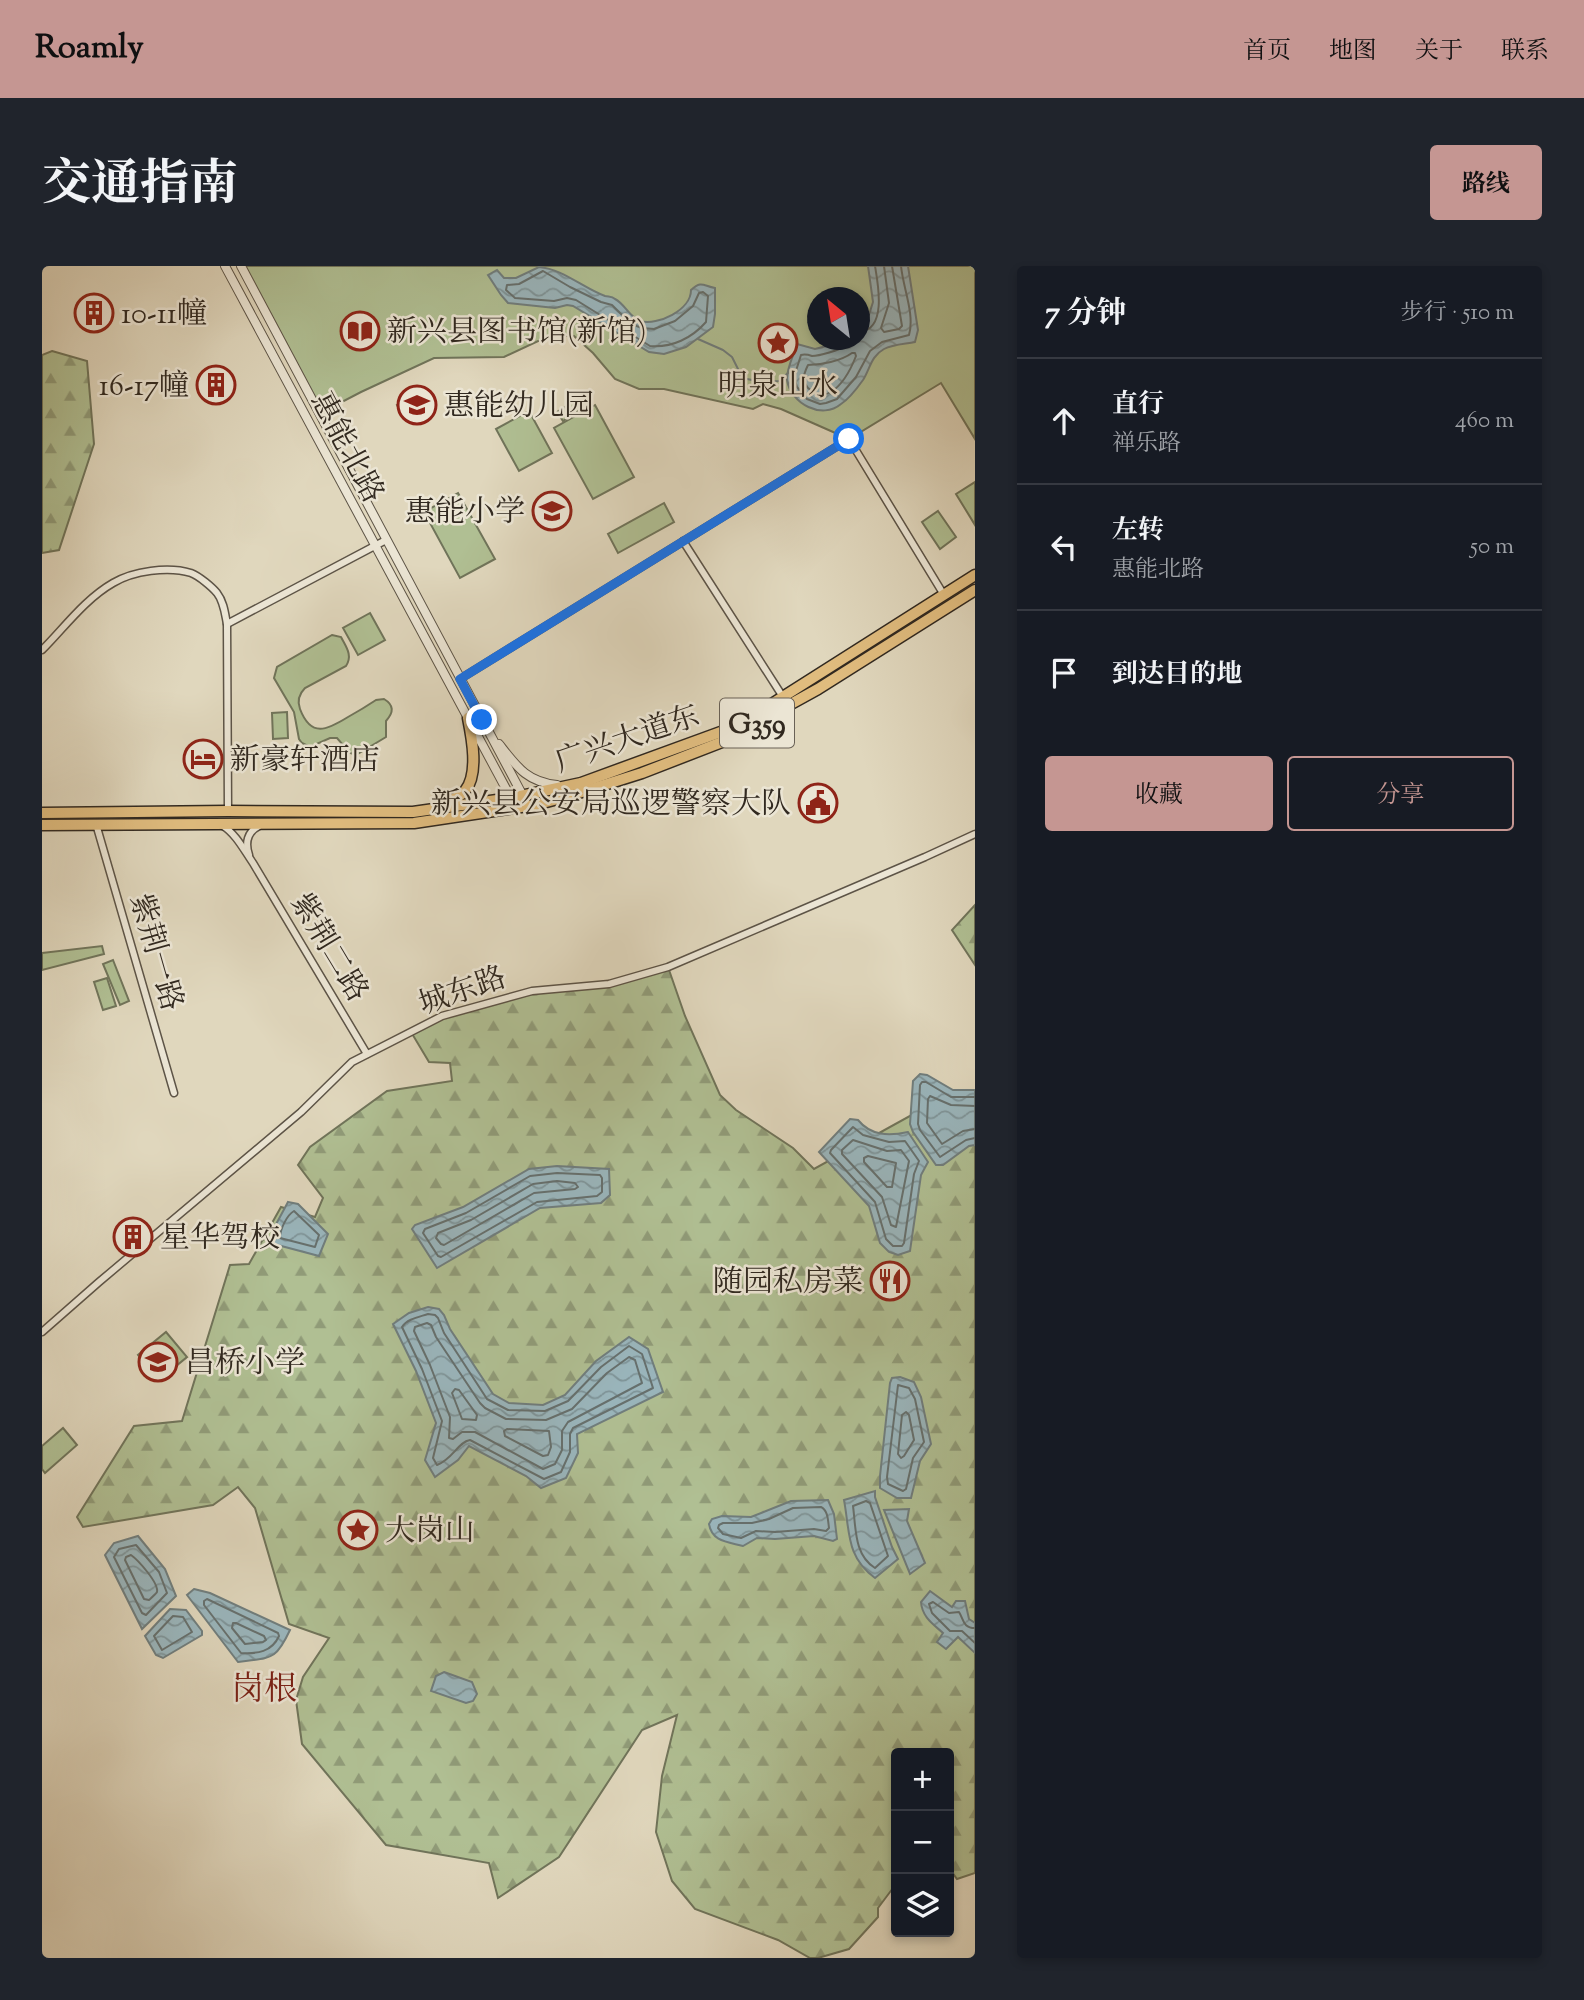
<!DOCTYPE html>
<html lang="zh">
<head>
<meta charset="utf-8">
<style>
	body { margin:0; font-family:"Sorts Mill Goudy","Noto Serif SC",serif; background:#20242c; color:#f1f3f6 }
	.controls { position:absolute; right:21px; bottom:21px; display:grid; overflow:hidden; border-radius:7px; box-shadow:0 4px 10px #0003 }
	.controls button { width:63px; height:63px; display:grid; place-items:center; padding:0; border:0; border-bottom:2px solid #363941; background:#171b24; color:#f1f3f6; font:35px sans-serif }
	.compass { position:absolute; left:765px; top:21px; width:63px; height:63px; border-radius:50%; background:#171b24; box-shadow:0 4px 10px #0003; rotate:330deg }
	.stop { position:absolute; width:21px; height:21px; margin:-16px; border:5px solid #1a73e8; border-radius:50%; background:#fff }
	.stop.end { background:#1a73e8; border-color:#fff; box-shadow:0 2px 7px #0008 }
	.list { margin:0; padding:0; list-style:none }
	h2 { display:flex; justify-content:space-between; align-items:center; height:91px; margin:0; padding:0 28px; font-size:30px }
	h2 small { font-size:23px; font-weight:400; color:#9ea1a6 }
	.list li { display:grid; grid-template-columns:46px 1fr auto; gap:21px; align-items:center; box-sizing:border-box; height:126px; padding:0 28px; border-top:2px solid #363941 }
	.list b { display:block; font-size:26px; white-space:nowrap }
	.list p { margin:0; font-size:23px; white-space:nowrap; color:#9ea1a6 }
	.list em { font-size:23px; font-style:normal; color:#9ea1a6 }
	.actions { display:flex; gap:14px; padding:21px 28px }
	.actions a { flex:1; padding:16px 0; border:2px solid #c59692; border-radius:7px; text-align:center; font-size:24px; color:#c59692 }
	.actions .main { background:#c59692; color:#111 }
	.icon { flex:none; width:38px; height:38px; fill:none; stroke:currentColor; stroke-width:2; stroke-linecap:round; stroke-linejoin:round }
	.map { position:relative; flex:none; width:933px; height:1692px; overflow:hidden; border-radius:7px }
	header { display:flex; align-items:center; gap:42px; box-sizing:border-box; height:98px; padding:0 35px; background:#c59692; color:#111 }
	header strong { font-size:33px }
	nav { display:flex; gap:38px; margin-inline-start:auto; font-size:24px }
	.intro { display:flex; align-items:center; justify-content:space-between; box-sizing:border-box; height:168px; padding:0 42px }
	h1 { margin:0; font-size:49px }
	.button { padding:18px 32px; border-radius:7px; background:#c59692; color:#111; font-size:24px; font-weight:700 }
	main { display:flex; gap:42px; padding:0 42px }
	aside { flex:1; background:#171b24; border-radius:7px; box-shadow:0 4px 10px #0003 }
	.map>svg:first-child { display:block }
</style>
</head>
<body>
<header>
<strong>Roamly</strong>
<nav><a>首页</a><a>地图</a><a>关于</a><a>联系</a></nav>
</header>
<div class="intro"><h1>交通指南</h1><a class="button">路线</a></div>
<main>
<div class="map">
<svg width="933" height="1692" viewBox="0 0 933 1692">
	<defs>
		<pattern id="forest-firs" width="22" height="20" patternUnits="userSpaceOnUse" patternTransform="scale(1.75)"><rect width="22" height="20" fill="#b0bf93"/><path d="M5 1l3.5 6h-7zM16 11l3.5 6h-7z" fill="#909b78"/></pattern>
		<pattern id="water-waves" width="16" height="10" patternUnits="userSpaceOnUse" patternTransform="scale(1.75)"><rect width="16" height="10" fill="#9ab6bd"/><path d="M0 5q4-4 8 0t8 0" fill="none" stroke="#7e9499"/></pattern>
	</defs>
	<rect width="100%" height="100%" fill="#e0d7bd"/>
	<filter id="stains"><feTurbulence type="fractalNoise" baseFrequency=".00286" numOctaves="4"/><feColorMatrix values="0 0 0 0 .2 0 0 0 0 .09 0 0 0 0 .02 0 0 0 .5 -.17"/></filter>
	<radialGradient id="worn" r=".72"><stop offset=".6" stop-color="#630" stop-opacity="0"/><stop offset="1" stop-color="#630" stop-opacity=".3"/></radialGradient>
	<g fill="#b0bf93" stroke="#70745a" stroke-width="2" fill-rule="evenodd">
		<path d="M 199,0 L 933,0 L 933,173 L 899,117 L 807,173 L 739,143 L 721,138 L 711,143 L 622,123 L 597,123 L 573,113 L 551,87 L 532,70 L 509,69 L 462,91 L 392,92 L 319,126 L 277,148 ZM 776,32 L 818,32 L 818,74 L 776,74 Z"/>
		<polygon points="375,130 380,140 360,149 355,139"/>
		<polygon points="534,134 539,143 521,155 515,146"/>
		<polygon points="553,139 592,211 551,233 512,162"/>
		<polygon points="487,145 510,187 477,205 454,163"/>
		<polygon points="933,216 933,259 914,228"/>
		<polygon points="416,227 453,293 418,312 382,246"/>
		<polygon points="622,237 632,256 576,287 566,268"/>
		<polygon points="896,245 914,271 898,283 880,256"/>
		<polygon points="328,347 343,374 316,389 301,362"/>
		<path d="M 290,369 L 299,371 C 304,381 311,389 304,400 L 263,422 C 257,428 255,435 258,443 C 269,472 285,464 306,451 C 315,446 325,440 334,434 L 342,433 C 352,439 352,446 344,455 L 344,471 L 314,489 L 308,487 L 295,472 L 288,472 L 268,481 L 260,477 L 257,473 L 252,446 L 232,412 L 235,401 Z"/>
		<polygon points="245,446 246,472 231,473 230,447"/>
		<polygon points="60,680 62,688 0,704 0,687"/>
		<polygon points="71,694 87,735 78,739 61,698"/>
		<polygon points="65,712 74,740 61,744 52,716"/>
		<polygon points="124,1066 145,1091 117,1114 96,1089"/>
		<polygon points="21,1162 35,1179 3,1207 0,1203 0,1180"/>
	</g>
	<g fill="url(#forest-firs)" stroke="#70745a" stroke-width="2">
		<polygon points="10,85 45,95 52,178 17,284 0,287 0,89"/>
		<polygon points="933,639 933,699 910,664"/>
		<polygon points="626,701 643,750 678,829 694,844 751,882 772,903 895,835 933,826 933,1607 915,1613 907,1602 907,1487 854,1487 854,1618 836,1642 836,1651 807,1683 776,1692 768,1692 736,1674 653,1643 630,1615 614,1566 620,1510 635,1449 600,1464 517,1591 456,1632 447,1597 344,1579 260,1478 254,1434 261,1411 287,1372 247,1358 213,1242 196,1221 171,1239 41,1261 35,1251 92,1160 140,1155 188,999 207,998 239,941 273,951 281,932 256,899 268,881 345,825 410,815 408,797 387,796 369,766 400,750 490,725 567,718"/>
	</g>
	<g fill="url(#water-waves)" stroke="#707e7e" stroke-width="2">
		<path d="M 826,0 L 866,0 L 876,64 L 873,76 C 863,78 851,78 842,83 C 829,90 828,103 821,114 C 816,121 807,133 799,138 C 780,154 749,138 745,114 C 744,104 752,88 755,78 L 773,83 L 796,77 L 802,74 L 818,74 L 818,62 L 826,52 L 831,36 Z"/>
		<path d="M 497,1 C 521,3 541,22 563,30 C 567,31 570,30 573,33 C 583,38 587,51 598,55 C 616,60 649,44 649,24 C 660,14 661,20 673,22 L 673,48 L 671,61 L 644,81 L 622,88 L 607,86 L 531,40 L 525,39 L 513,42 L 466,37 L 459,29 L 446,9 L 455,4 L 462,12 L 474,12 Z"/>
		<polygon points="878,808 885,809 911,824 933,824 933,879 927,880 901,899 894,899 871,866 868,858 871,815"/>
		<path d="M 808,853 L 816,854 C 829,870 847,870 866,866 L 886,896 L 879,909 L 868,985 L 856,989 L 847,986 L 838,977 L 827,940 L 777,886 Z"/>
		<polygon points="515,900 567,903 568,929 559,937 498,942 395,1002 370,963 373,959 421,941 487,903"/>
		<polygon points="246,936 256,938 286,968 277,990 228,977 232,962"/>
		<polygon points="386,1041 397,1043 402,1049 408,1063 451,1128 467,1137 501,1139 523,1129 554,1095 587,1071 606,1083 621,1126 535,1168 536,1187 524,1212 499,1222 484,1210 427,1180 416,1194 393,1211 383,1194 394,1157 374,1105 351,1058 367,1047"/>
		<polygon points="858,1111 872,1116 879,1131 889,1178 878,1195 869,1232 855,1232 838,1222 838,1210 848,1117 850,1112"/>
		<path d="M 833,1225 L 833,1231 L 850,1281 L 856,1293 L 833,1312 C 804,1291 808,1266 802,1234 Z"/>
		<path d="M 786,1234 L 792,1248 L 795,1273 L 791,1275 L 772,1270 L 733,1273 L 715,1272 L 701,1280 C 686,1276 670,1276 667,1258 L 670,1253 L 680,1250 L 709,1251 L 749,1235 Z"/>
		<polygon points="867,1243 865,1255 883,1297 868,1308 842,1244"/>
		<polygon points="96,1270 123,1303 134,1330 100,1363 63,1289 72,1277"/>
		<path d="M 152,1323 L 168,1327 L 248,1364 C 233,1396 229,1391 196,1396 L 145,1329 Z"/>
		<path d="M 888,1325 L 910,1341 L 914,1335 L 923,1335 L 927,1353 L 933,1357 L 933,1387 L 916,1371 L 904,1383 L 895,1376 L 901,1367 C 891,1358 880,1351 879,1336 Z"/>
		<polygon points="128,1343 144,1344 160,1365 160,1369 121,1392 114,1389 103,1370"/>
		<polygon points="402,1406 430,1416 435,1428 431,1435 424,1437 389,1425 394,1410"/>
	</g>
	<g fill="none" stroke-linecap="round" stroke-linejoin="round">
		<g stroke="#66706e" stroke-width="2">
			<polyline points="842,0 847,37 839,62 842,66 857,63 860,60 850,0"/>
			<path d="M 501,5 L 528,21 L 559,36 L 570,39 L 589,58 L 600,62 L 612,63 L 633,55 L 651,40 L 657,27 L 661,26 L 666,30 L 664,56 C 650,72 630,82 608,80 L 534,34 L 525,32 L 512,35 L 473,32 L 464,24 L 465,19 L 477,18 Z"/>
			<path d="M 818,66 C 845,63 836,18 833,0"/>
			<path d="M 805,74 L 803,80 C 798,84 777,90 770,90 C 767,89 763,88 759,89 L 752,111 L 755,121 L 765,133 L 778,138 L 784,137 L 795,133 L 814,111 L 828,85 L 840,76 L 867,69 C 873,48 861,22 859,0"/>
			<path d="M 810,87 L 813,87 L 814,90 C 809,103 800,119 789,126 C 779,132 764,125 762,114 C 761,109 764,103 766,99 C 779,99 799,95 810,87 Z"/>
			<polyline points="933,831 909,831 884,816 880,816 878,819 876,858 878,864 898,891 924,874 933,872"/>
			<polyline points="933,840 909,839 888,830 886,833 885,857 900,878 921,865 933,863"/>
			<polygon points="811,861 821,869 847,876 863,875 877,895 872,908 862,977 860,980 851,980 844,973 833,936 788,887 789,884"/>
			<polygon points="811,874 845,885 859,884 867,895 854,961 849,959 840,931 800,888 800,884"/>
			<polygon points="826,890 854,897 850,921 845,921 822,896 822,892"/>
			<polygon points="515,907 558,909 560,912 560,926 555,930 495,936 399,991 396,990 381,967 383,963 424,947 488,910"/>
			<polygon points="515,915 533,917 536,921 533,923 492,927 402,979 399,978 394,972 396,967 429,954 491,918"/>
			<path d="M 252,945 L 277,969 L 273,981 L 238,972 C 238,963 245,949 252,945 Z"/>
			<path d="M 386,1048 L 393,1049 L 396,1052 L 402,1067 L 445,1133 L 466,1144 L 503,1145 L 526,1135 L 559,1101 L 587,1080 L 600,1088 L 611,1122 L 531,1162 L 528,1168 L 528,1186 L 519,1206 L 502,1213 L 428,1174 C 416,1176 411,1193 395,1199 L 391,1192 L 400,1155 L 380,1103 L 360,1061 C 365,1053 377,1051 386,1048 Z"/>
			<polygon points="385,1057 389,1059 394,1071 438,1137 443,1142 464,1153 504,1154 530,1143 565,1107 587,1091 593,1094 600,1117 526,1156 520,1165 520,1184 513,1198 501,1203 433,1166 420,1166 411,1173 407,1172 408,1151 388,1099 372,1065 373,1061"/>
			<polygon points="856,1119 867,1122 873,1133 882,1176 871,1192 864,1223 861,1225 846,1218 845,1211"/>
			<polygon points="413,1123 417,1124 435,1149 434,1154 420,1153 410,1127"/>
			<polygon points="864,1146 867,1149 872,1174 862,1190 859,1192 856,1188 860,1149"/>
			<polygon points="465,1163 507,1165 509,1181 506,1189 501,1190 463,1170 462,1165"/>
			<path d="M 824,1235 L 828,1237 L 846,1290 L 833,1302 C 812,1289 814,1262 811,1240 Z"/>
			<path d="M 779,1241 C 786,1244 786,1255 787,1262 L 784,1265 L 772,1263 L 733,1266 L 714,1265 L 699,1272 L 681,1268 L 676,1262 L 677,1259 L 681,1257 L 710,1257 L 727,1253 L 751,1242 Z"/>
			<polygon points="94,1279 117,1306 125,1327 104,1349 100,1347 72,1291 77,1283"/>
			<path d="M 89,1289 C 96,1294 117,1317 115,1326 C 114,1328 108,1333 107,1334 L 102,1333 L 83,1294 L 84,1291 Z"/>
			<path d="M 165,1333 L 236,1367 L 237,1370 C 230,1386 215,1388 199,1387 L 162,1339 L 162,1335 Z"/>
			<polygon points="131,1350 141,1351 150,1366 120,1384 112,1370"/>
			<polygon points="191,1357 194,1357 222,1370 224,1374 221,1376 203,1378 190,1362"/>
			<path d="M 933,1362 C 921,1362 922,1354 917,1346 L 907,1347 L 891,1336 L 887,1338 L 890,1347 L 908,1365 L 920,1365 L 933,1377"/>
		</g>
		<polyline stroke="#707e7e" stroke-width="2" points="656,73 681,84 690,91 699,109 705,113 720,116 737,115 746,107"/>
		<defs>
			<g id="minor">
				<polyline points="641,275 741,431"/>
				<polyline points="185,358 344,274"/>
				<path d="M 0,384 C 22,362 43,333 71,317 C 91,305 126,300 149,307 C 157,310 170,321 175,327 C 182,336 183,348 185,358 L 186,545"/>
				<polyline points="418,413 807,173 902,329"/>
				<polyline points="54,558 132,827"/>
				<path d="M 181,560 C 194,568 202,584 211,597 L 325,788"/>
				<path d="M 207,589 C 203,577 205,566 217,560"/>
				<polyline points="0,1066 57,1016 259,846 310,796 400,750 490,725 567,718 626,701 883,591 933,568"/>
			</g>
			<g id="tertiary">
				<polyline points="183,0 469,532"/>
				<polyline points="199,0 481,530"/>
				<path d="M 457,478 C 475,501 485,516 515,519"/>
			</g>
			<g id="trunk">
				<path d="M 403,537 C 410,534 418,531 423,525 C 437,508 430,472 426,452"/>
				<polyline points="0,547 186,545 371,546 469,532 539,517 695,460 933,309"/>
				<polyline points="0,559 372,557 493,539 527,530 600,507 680,476 776,423 933,324"/>
			</g>
		</defs>
		<use href="#minor" stroke="#5d5447" stroke-width="9"/>
		<use href="#tertiary" stroke="#5d5447" stroke-width="10"/>
		<use href="#trunk" stroke="#312920" stroke-width="13"/>
		<use href="#minor" stroke="#ebe5d4" stroke-width="6"/>
		<use href="#tertiary" stroke="#ebe5d4" stroke-width="8"/>
		<use href="#trunk" stroke="#e0bc7e" stroke-width="10"/>
	</g>
	<g fill="none" stroke-linecap="round" stroke-linejoin="round">
		<polyline stroke="#1a73e8" stroke-width="9" points="440,454 418,413 807,173"/>
	</g>
	<defs>
		<symbol id="building-ring" viewBox="-11 -11 22 22"><circle r="9.5" fill="#ebe5d4" stroke="#8f2418" stroke-width="1.5"/><path d="M-4-6H4V6H1V3H-1V6H-4ZM-2.5-4.3h1.7v1.8h-1.7ZM.8-4.3h1.7v1.8H.8ZM-2.5-1h1.7V.8h-1.7ZM.8-1h1.7V.8H.8Z" fill="#8f2418"/></symbol>
		<symbol id="library-ring" viewBox="-11 -11 22 22"><circle r="9.5" fill="#ebe5d4" stroke="#8f2418" stroke-width="1.5"/><path d="M-6-4Q-3-5.5-.7-3.5V5Q-3 3-6 4ZM6-4Q3-5.5 .7-3.5V5Q3 3 6 4Z" fill="#8f2418"/></symbol>
		<symbol id="sight-ring" viewBox="-11 -11 22 22"><circle r="9.5" fill="#ebe5d4" stroke="#8f2418" stroke-width="1.5"/><path d="M0-6L1.8-2.2L6-1.7L2.9 1.2L3.7 5.4L0 3.3L-3.7 5.4L-2.9 1.2L-6-1.7L-1.8-2.2Z" fill="#8f2418"/></symbol>
		<symbol id="school-ring" viewBox="-11 -11 22 22"><circle r="9.5" fill="#ebe5d4" stroke="#8f2418" stroke-width="1.5"/><path d="M0-5L7-2L0 1L-7-2ZM-4 1L0 2.5L4 1V4Q0 6-4 4Z" fill="#8f2418"/></symbol>
		<symbol id="hotel-ring" viewBox="-11 -11 22 22"><circle r="9.5" fill="#ebe5d4" stroke="#8f2418" stroke-width="1.5"/><path d="M-6-4.5h1.5V1H6V5H4.5V3h-9V5H-6ZM-4 0a1.8 1.8 0 1 1 3.6 0ZM.5 0V-2.5h3Q6-2.5 6 0Z" fill="#8f2418"/></symbol>
		<symbol id="civic-ring" viewBox="-11 -11 22 22"><circle r="9.5" fill="#ebe5d4" stroke="#8f2418" stroke-width="1.5"/><path d="M-.6-6.5H3V-4.5H.6V-3L4-1V1h2V6H-6V1h2V-1L-.6-3ZM-1.2 2.5V6h2.4V2.5Z" fill="#8f2418"/></symbol>
		<symbol id="restaurant-ring" viewBox="-11 -11 22 22"><circle r="9.5" fill="#ebe5d4" stroke="#8f2418" stroke-width="1.5"/><path d="M-5-6h1v4h1v-4h1v4h1v-4h1v5L-1.5 .5V6h-2V.5L-5-1ZM5-6V6H3V1.5H1.5Q1.5-4 5-6Z" fill="#8f2418"/></symbol>
	</defs>
	<g fill-rule="evenodd">
		<use href="#building-ring" x="30" y="25" width="44" height="44"/>
		<use href="#library-ring" x="296" y="43" width="44" height="44"/>
		<use href="#sight-ring" x="714" y="55" width="44" height="44"/>
		<use href="#building-ring" x="152" y="97" width="44" height="44"/>
		<use href="#school-ring" x="353" y="117" width="44" height="44"/>
		<use href="#school-ring" x="488" y="223" width="44" height="44"/>
		<use href="#hotel-ring" x="139" y="471" width="44" height="44"/>
		<use href="#civic-ring" x="754" y="515" width="44" height="44"/>
		<use href="#building-ring" x="69" y="949" width="44" height="44"/>
		<use href="#restaurant-ring" x="826" y="993" width="44" height="44"/>
		<use href="#school-ring" x="94" y="1074" width="44" height="44"/>
		<use href="#sight-ring" x="294" y="1242" width="44" height="44"/>
	</g>
	<g text-anchor="middle" stroke-width="5" stroke-linejoin="round" paint-order="stroke">
		<rect fill="#ebe5d4" stroke="#696156" stroke-width="2" x="678" y="432.5" width="74" height="49" rx="5"/>
		<g font-size="28" font-weight="bold" fill="#312920">
			<text x="715" y="467">G359</text>
		</g>
		<g font-size="30" fill="#312920" stroke="#ebe5d4" text-anchor="start">
			<text x="79" y="57">10-11幢</text>
			<text x="345" y="75">新兴县图书馆(新馆)</text>
			<text x="147" y="129" text-anchor="end">16-17幢</text>
			<text x="736" y="129" text-anchor="middle">明泉山水</text>
			<text x="402" y="149">惠能幼儿园</text>
			<text x="483" y="255" text-anchor="end">惠能小学</text>
			<text x="188" y="503">新豪轩酒店</text>
			<text x="749" y="547" text-anchor="end">新兴县公安局巡逻警察大队</text>
			<text x="118" y="981">星华驾校</text>
			<text x="821" y="1025" text-anchor="end">随园私房菜</text>
			<text x="143" y="1106">昌桥小学</text>
			<text x="343" y="1274">大岗山</text>
		</g>
		<g font-size="30" fill="#312920" stroke="#ebe5d4">
			<text transform="translate(306 181) rotate(62)" y="10">惠能北路</text>
			<text transform="translate(585 472) rotate(-19)" y="10">广兴大道东</text>
			<text transform="translate(288 681) rotate(59)" y="10">紫荆二路</text>
			<text transform="translate(115 686) rotate(74)" y="10">紫荆一路</text>
			<text transform="translate(420 724) rotate(-19)" y="10">城东路</text>
		</g>
		<g font-size="33" fill="#7a1f14" stroke="#ebe5d4">
			<text x="222" y="1433">岗根</text>
		</g>
	</g>
	<rect width="100%" height="100%" filter="url(#stains)"/>
	<rect width="100%" height="100%" fill="url(#worn)"/>
</svg>
<div class="controls">
<button>+</button>
<button>−</button>
<button><svg class="icon" aria-label="layers" viewBox="0 0 24 24"><path d="M12 4l9 5-9 5-9-5zM3 14l9 5 9-5"/></svg></button>
</div>
<svg class="compass" viewBox="-18 -18 36 36"><path d="M0-13l5 13h-10z" fill="#e53935"/><path d="M0 13l5-13h-10z" fill="#9ea1a6"/></svg>
<div class="stop" style="left:807px;top:173px"></div>
<div class="stop end" style="left:440px;top:454px"></div>
</div>
<aside>
<h2>7 分钟<small>步行 · 510 m</small></h2>
<ul class="list">
<li><svg class="icon" aria-label="ahead" viewBox="0 0 24 24"><path d="M12 20V5M6 11l6-6 6 6"/></svg><div><b>直行</b><p>禅乐路</p></div><em>460 m</em></li>
<li><svg class="icon" aria-label="left" viewBox="0 0 24 24"><path d="M17 20v-9H6M10 6l-5 5 5 5"/></svg><div><b>左转</b><p>惠能北路</p></div><em>50 m</em></li>
<li><svg class="icon" aria-label="arrive" viewBox="0 0 24 24"><path d="M6 21V4h12l-3 4 3 4H6"/></svg><div><b>到达目的地</b></div></li>
</ul>
<div class="actions"><a class="main">收藏</a><a>分享</a></div>
</aside>
</main>
</body>
</html>
